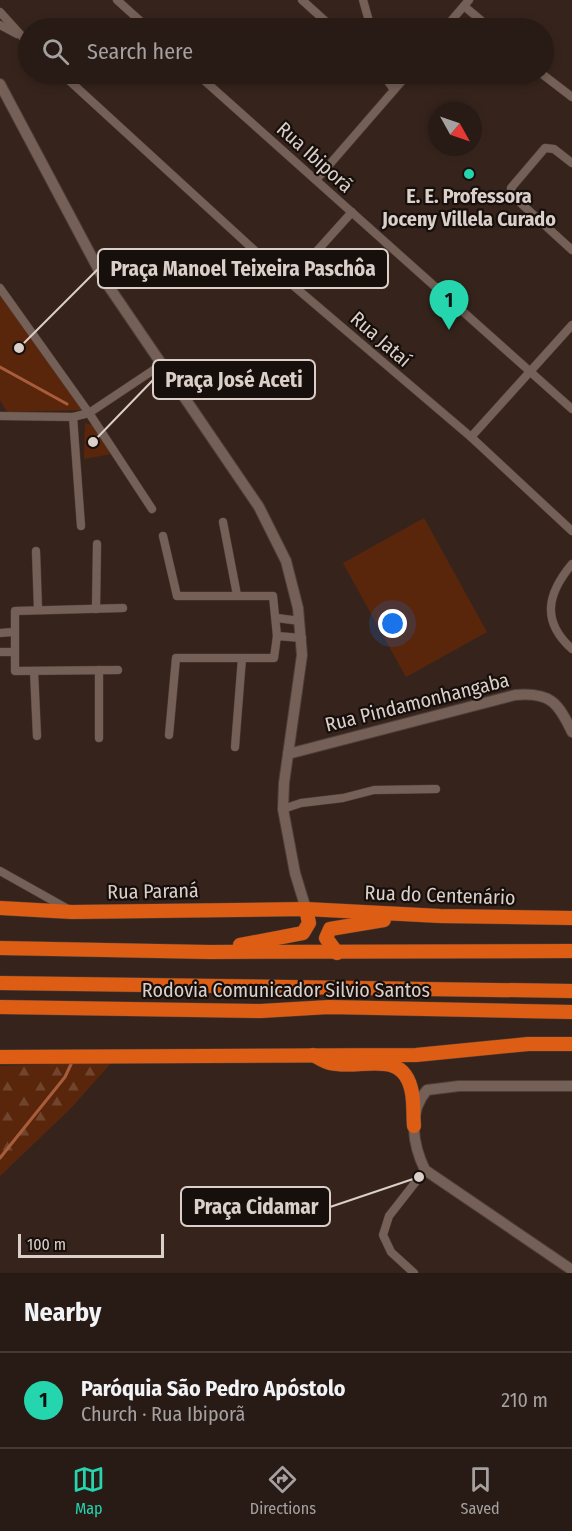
<!DOCTYPE html>
<html lang="en">
<head>
<meta charset="utf-8">
<style>
	body { margin:0; font-family:"Fira Sans Condensed",sans-serif; background:#30241e; color:#f1f3f6 }
	.compass { position:absolute; left:428px; top:102px; width:54px; height:54px; border-radius:50%; background:#281b15; box-shadow:0 3px 9px #0003; rotate:130deg }
	.scale { position:absolute; left:18px; bottom:15px; width:146px; box-sizing:border-box; padding-left:6px; border:3px solid #dbcfc9; border-top:0; font-size:16px; line-height:21px; white-space:nowrap; color:#dbcfc9; -webkit-text-stroke:4px #170f0c; paint-order:stroke }
	.you { position:absolute; left:393px; top:624px; width:21px; height:21px; margin:-15px; border:4px solid #fff; border-radius:50%; background:#1a73e8; box-shadow:0 0 0 9px #1a73e833 }
	.badge { display:grid; place-items:center; width:39px; height:39px; border-radius:50%; background:#25d5ae; color:#111; font-size:20px; font-weight:700 }
	.pin { position:absolute; translate:-50% -50px; filter:drop-shadow(0 2px 3px #0008) }
	.pin::after { content:''; position:absolute; top:32px; width:21px; height:18px; background:inherit; clip-path:polygon(0 0,100% 0,50% 100%) }
	.list { margin:0; padding:0; list-style:none }
	h2 { display:flex; justify-content:space-between; align-items:center; height:78px; margin:0; padding:0 24px; font-size:26px }
	h2 small { font-size:20px; font-weight:400; color:#a5a1a0 }
	.list li { display:grid; grid-template-columns:39px 1fr auto; gap:18px; align-items:center; box-sizing:border-box; height:96px; padding:0 24px; border-top:2px solid #443934 }
	.list b { display:block; font-size:22px; white-space:nowrap }
	.list p { margin:0; font-size:20px; white-space:nowrap; color:#a5a1a0 }
	.list em { font-size:20px; font-style:normal; color:#a5a1a0 }
	.icon { flex:none; width:33px; height:33px; fill:none; stroke:currentColor; stroke-width:2; stroke-linecap:round; stroke-linejoin:round }
	.map { position:relative; flex:none; width:572px; height:1273px; overflow:hidden }
	.search { position:absolute; background:#281b15; box-shadow:0 3px 9px #0003; left:18px; right:18px; top:18px; height:66px; display:flex; align-items:center; gap:15px; box-sizing:border-box; padding:0 21px; border-radius:33px; color:#a5a1a0; font-size:22px }
	.sheet { height:174px; background:#281b15 }
	nav { display:flex; justify-content:space-around; align-items:center; box-sizing:border-box; height:84px; border-top:2px solid #443934; background:#281b15; font-size:16px; color:#a5a1a0 }
	nav a { display:grid; justify-items:center; gap:3px }
	nav .on { color:#25d5ae }
	.map>svg:first-child { display:block }
</style>
</head>
<body>
<div class="map">
<svg width="572" height="1273" viewBox="0 0 572 1273">
	<defs>
		<pattern id="forest-firs" width="22" height="20" patternUnits="userSpaceOnUse" patternTransform="scale(1.5)"><rect width="22" height="20" fill="#5a260b"/><path d="M5 1l3.5 6h-7zM16 11l3.5 6h-7z" fill="#71442d"/></pattern>
	</defs>
	<rect width="100%" height="100%" fill="#36241c"/>
	<polygon fill="url(#forest-firs)" points="112,1062 71,1108 0,1176 0,1066"/>
	<g fill="#5a260b">
		<polygon points="0,295 83,410 7,412 0,400"/>
		<polygon points="85,423 92,425 111,454 84,459"/>
		<polygon points="424,518 487,632 406,677 343,563"/>
	</g>
	<g fill="none" stroke-linecap="round" stroke-linejoin="round">
		<g stroke="#a75d3c" stroke-width="3">
			<polyline points="0,367 67,404"/>
			<polyline points="0,1158 65,1077 73,1060"/>
		</g>
		<defs>
			<g id="street">
				<polyline points="117,0 148,28"/>
				<polyline points="302,0 333,28"/>
				<polyline points="363,0 371,28"/>
				<polyline points="464,6 490,28"/>
				<polyline points="0,12 28,43"/>
				<polyline points="0,25 17,34"/>
				<polyline points="445,28 469,0"/>
				<polyline points="62,74 289,282 471,437 572,531"/>
				<polyline points="197,74 572,409"/>
				<polyline points="383,74 394,90"/>
				<polyline points="542,74 572,97"/>
				<polyline points="572,163 554,149 545,148 511,188 514,197 572,250"/>
				<polyline points="316,180 408,74"/>
				<polyline points="289,282 352,212"/>
				<polyline points="0,288 89,413 152,509"/>
				<polyline points="0,416 73,417 89,413 161,365"/>
				<polyline points="73,417 81,526"/>
				<polyline points="471,437 572,325"/>
				<polyline points="223,522 237,595"/>
				<polyline points="163,536 177,596 273,596 277,636 274,658 176,658 169,735"/>
				<polyline points="36,551 38,609"/>
				<path d="M 572,564 C 547,594 541,621 572,649"/>
				<polyline points="96,609 97,544"/>
				<polyline points="277,618 300,621"/>
				<polyline points="0,633 13,632"/>
				<polyline points="277,636 302,638"/>
				<polyline points="0,652 14,652"/>
				<polyline points="99,670 99,738"/>
				<polyline points="118,670 15,671 15,611 123,608"/>
				<polyline points="34,671 37,736"/>
				<polyline points="235,747 242,658"/>
				<polyline points="283,809 301,803 343,798 374,790 436,789"/>
				<polyline points="0,871 66,908"/>
				<polyline points="414,1273 391,1252 383,1235 389,1216 425,1170"/>
			</g>
			<g id="secondary">
				<polyline points="0,84 103,278 259,507 286,561 298,608 302,655 284,783 283,809 295,873 306,909"/>
				<path d="M 288,754 L 515,695 C 550,692 558,702 572,732"/>
				<path d="M 572,1086 L 459,1086 L 427,1090 C 407,1113 413,1145 425,1170 L 572,1270"/>
			</g>
			<g id="highway">
				<polyline points="0,908 72,912 306,909 440,916 572,918"/>
				<polyline points="240,945 303,933 309,923 306,909"/>
				<polyline points="0,948 209,952 572,951"/>
				<polyline points="337,953 326,938 330,929 384,920"/>
				<polyline points="0,983 572,991"/>
				<polyline points="0,1007 261,1011 329,1007 572,1012"/>
				<path d="M 313,1055 C 318,1057 324,1062 330,1063 C 360,1071 404,1046 412,1093 C 414,1104 413,1115 414,1126"/>
				<polyline points="0,1057 416,1055 528,1044 572,1044"/>
			</g>
		</defs>
		<use href="#street" stroke="#4e3f39" stroke-width="9"/>
		<use href="#secondary" stroke="#4e3f39" stroke-width="12"/>
		<use href="#highway" stroke="#4e3f39" stroke-width="15"/>
		<use href="#street" stroke="#756057" stroke-width="8"/>
		<use href="#secondary" stroke="#756057" stroke-width="10"/>
		<use href="#highway" stroke="#dc5d13" stroke-width="14"/>
	</g>
	<circle fill="#25d5ae" stroke="#170f0c" stroke-width="2" cx="469" cy="174" r="6"/>
	<g text-anchor="middle" stroke-width="4.5" stroke-linejoin="round" paint-order="stroke">
		<g font-size="20" fill="#dbcfc9" stroke="#170f0c">
			<text transform="translate(315 157) rotate(42)" y="7">Rua Ibiporã</text>
			<text transform="translate(381 339) rotate(41)" y="7">Rua Jataí</text>
			<text transform="translate(417 702) rotate(-14)" y="7">Rua Pindamonhangaba</text>
			<text transform="translate(153 891) rotate(-1)" y="7">Rua Paraná</text>
			<text transform="translate(440 895) rotate(2)" y="7">Rua do Centenário</text>
			<text x="286" y="997">Rodovia Comunicador Silvio Santos</text>
		</g>
		<g font-size="20" font-weight="bold" fill="#dbcfc9" stroke="#170f0c">
			<text x="469" y="203">E. E. Professora<tspan x="469" dy="23">Joceny Villela Curado</tspan></text>
		</g>
	</g>
	<path fill="none" stroke="#dbcfc9" stroke-width="2" d="M19 348L98 269M93 442L153 380M419 1177L330 1207"/>
	<g fill="#dbcfc9" stroke="#170f0c" stroke-width="2">
		<circle cx="19" cy="348" r="6"/>
		<circle cx="93" cy="442" r="6"/>
		<circle cx="419" cy="1177" r="6"/>
	</g>
	<g fill="#170f0c" stroke="#dbcfc9" stroke-width="2">
		<rect x="98" y="249" width="290" height="39" rx="6"/>
		<rect x="153" y="360" width="162" height="39" rx="6"/>
		<rect x="181" y="1187" width="149" height="39" rx="6"/>
	</g>
	<g font-size="21" text-anchor="middle" font-weight="bold" fill="#dbcfc9">
		<text x="243" y="276">Praça Manoel Teixeira Paschôa</text>
		<text x="234" y="387">Praça José Aceti</text>
		<text x="256" y="1214">Praça Cidamar</text>
	</g>
</svg>
<svg class="compass" viewBox="-18 -18 36 36"><path d="M0-13l5 13h-10z" fill="#e53935"/><path d="M0 13l5-13h-10z" fill="#a5a1a0"/></svg>
<div class="scale">100 m</div>
<div class="you"></div>
<div class="pin badge" style="left:449px;top:330px">1</div>
<div class="search"><svg class="icon" aria-label="search" viewBox="0 0 24 24"><circle cx="10" cy="10" r="6"/><path d="M15 15l6 6"/></svg>Search here</div>
</div>
<section class="sheet">
<h2>Nearby<small></small></h2>
<ul class="list">
<li><span class="badge">1</span><div><b>Paróquia São Pedro Apóstolo</b><p>Church · Rua Ibiporã</p></div><em>210 m</em></li>
</ul>
</section>
<nav>
<a class="on"><svg class="icon" aria-label="map" viewBox="0 0 24 24"><path d="M3 6l6-2 6 2 6-2v14l-6 2-6-2-6 2zM9 4v14M15 6v14"/></svg>Map</a>
<a><svg class="icon" aria-label="directions" viewBox="0 0 24 24"><path d="M12 3l9 9-9 9-9-9zM9 14v-3h6M13 9l2 2-2 2"/></svg>Directions</a>
<a><svg class="icon" aria-label="saved" viewBox="0 0 24 24"><path d="M7 4h10v16l-5-4-5 4z"/></svg>Saved</a>
</nav>
</body>
</html>
